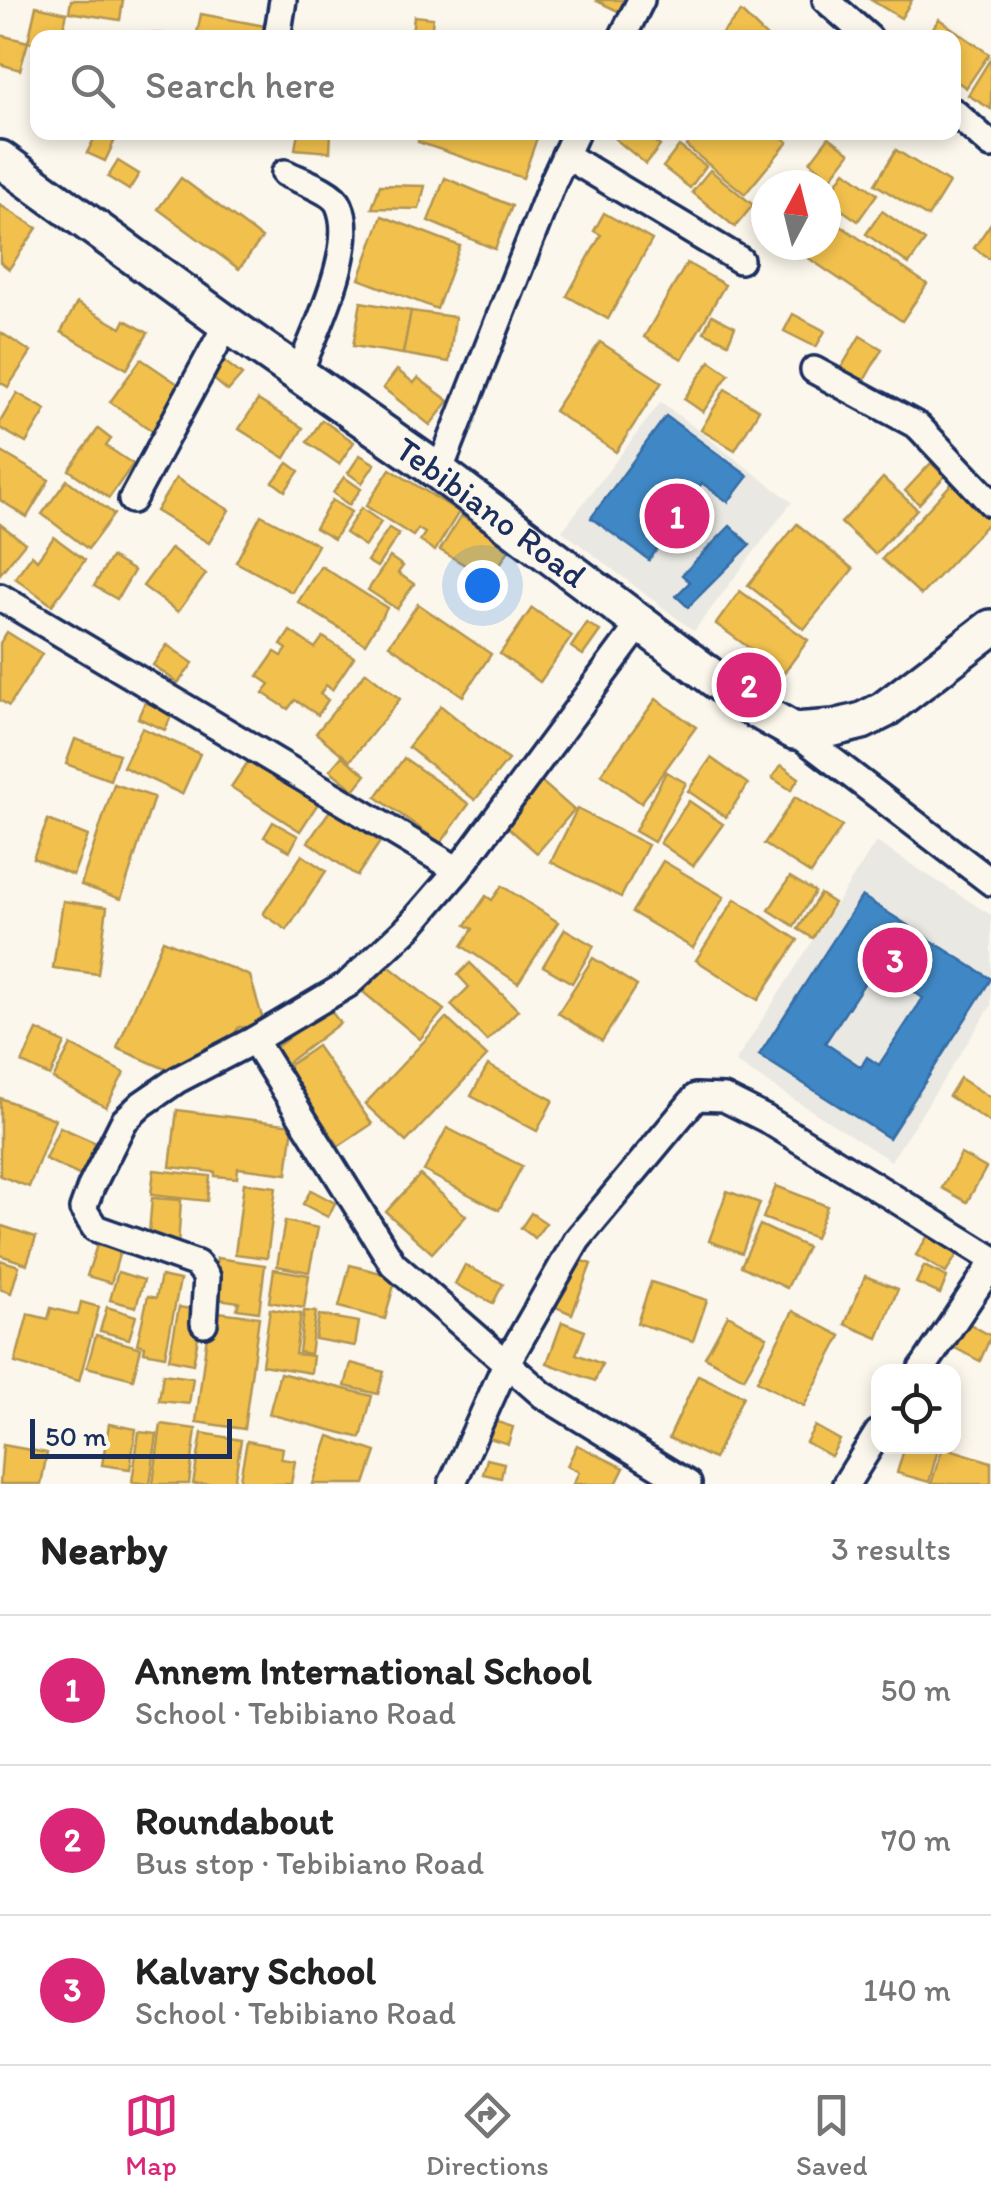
<!DOCTYPE html>
<html lang="en">
<head>
<meta charset="utf-8">
<style>
	body { margin:0; font-family:Itim,sans-serif; background:#f2f2f2; color:#222 }
	.controls { position:absolute; right:30px; bottom:30px; display:grid; overflow:hidden; border-radius:20px; box-shadow:0 5px 15px #0003 }
	.controls button { width:90px; height:90px; display:grid; place-items:center; padding:0; border:0; border-bottom:2px solid #e0e0e0; background:#fff; color:#222; font:50px sans-serif }
	.compass { position:absolute; left:751px; top:170px; width:90px; height:90px; border-radius:50%; background:#fff; box-shadow:0 5px 15px #0003; rotate:7deg }
	.scale { position:absolute; left:30px; bottom:25px; width:202px; box-sizing:border-box; padding-left:10px; border:5px solid #1b2f5e; border-top:0; font-size:28px; line-height:35px; white-space:nowrap; color:#1b2f5e; -webkit-text-stroke:8px #fbf7ec; paint-order:stroke }
	.you { position:absolute; left:482px; top:585px; width:35px; height:35px; margin:-25px; border:8px solid #fff; border-radius:50%; background:#1a73e8; box-shadow:0 0 0 15px #1a73e833 }
	.badge { display:grid; place-items:center; width:65px; height:65px; border-radius:50%; background:#db2777; color:#fff; font-size:32px; font-weight:700 }
	.pin { position:absolute; translate:-50% -50%; border:5px solid #fff; box-shadow:0 2px 10px #0006 }
	.list { margin:0; padding:0; list-style:none }
	h2 { display:flex; justify-content:space-between; align-items:center; height:130px; margin:0; padding:0 40px; font-size:42px }
	h2 small { font-size:32px; font-weight:400; color:#767676 }
	.list li { display:grid; grid-template-columns:65px 1fr auto; gap:30px; align-items:center; box-sizing:border-box; height:150px; padding:0 40px; border-top:2px solid #e0e0e0 }
	.list b { display:block; font-size:38px; white-space:nowrap }
	.list p { margin:0; font-size:32px; white-space:nowrap; color:#767676 }
	.list em { font-size:32px; font-style:normal; color:#767676 }
	.icon { flex:none; width:55px; height:55px; fill:none; stroke:currentColor; stroke-width:2; stroke-linecap:round; stroke-linejoin:round }
	.map { position:relative; flex:none; width:991px; height:1484px; overflow:hidden }
	.search { position:absolute; background:#fff; box-shadow:0 5px 15px #0003; left:30px; right:30px; top:30px; height:110px; display:flex; align-items:center; gap:25px; box-sizing:border-box; padding:0 35px; border-radius:20px; color:#767676; font-size:38px }
	.sheet { height:580px; background:#fff }
	nav { display:flex; justify-content:space-around; align-items:center; box-sizing:border-box; height:140px; border-top:2px solid #e0e0e0; background:#fff; font-size:28px; color:#767676 }
	nav a { display:grid; justify-items:center; gap:5px }
	nav .on { color:#db2777 }
	.map>svg:first-child { display:block }
</style>
</head>
<body>
<div class="map">
<svg width="991" height="1484" viewBox="0 0 991 1484">
	<rect width="100%" height="100%" fill="#fbf7ec"/>
	<filter id="ink" filterUnits="userSpaceOnUse"><feTurbulence type="fractalNoise" baseFrequency=".01" numOctaves="2"/><feDisplacementMap in="SourceGraphic" scale="20" xChannelSelector="R" yChannelSelector="G"/><feConvolveMatrix kernelMatrix="1 2 1 2 8 2 1 2 1" color-interpolation-filters="sRGB"/></filter>
	<g filter="url(#ink)">
		<g fill="#eae8e2">
			<polygon points="661,402 792,502 694,631 562,531"/>
			<polygon points="876,842 991,915 991,1006 891,1161 735,1062"/>
		</g>
		<g fill="#f2c14e" stroke="#b29553" stroke-width="2.5">
			<polygon points="71,0 123,0 120,20 69,12"/>
			<polygon points="595,0 625,0 620,12"/>
			<polygon points="871,0 912,0 901,18"/>
			<polygon points="36,6 67,13 61,38 38,38 38,44 28,42"/>
			<polygon points="741,12 768,38 718,38"/>
			<polygon points="201,14 265,26 262,38 196,38"/>
			<polygon points="414,16 433,18 431,35 412,33"/>
			<polygon points="939,19 989,54 966,88 954,79 954,38 926,38"/>
			<polygon points="129,32 178,35 178,38 129,38"/>
			<polygon points="0,35 28,42 20,70 0,64"/>
			<polygon points="991,58 991,109 968,95"/>
			<polygon points="298,132 331,132 330,152 295,149"/>
			<polygon points="421,132 522,132 537,138 523,178 418,142"/>
			<polygon points="611,132 644,132 660,146 646,164 609,134"/>
			<polygon points="697,132 776,132 788,142 745,194 686,146"/>
			<polygon points="97,133 114,142 105,161 87,153"/>
			<polygon points="829,137 850,153 831,178 810,162"/>
			<polygon points="679,146 706,166 690,188 663,167"/>
			<polygon points="896,150 949,183 928,217 875,184"/>
			<polygon points="118,161 139,174 129,190 108,177"/>
			<polygon points="710,170 753,205 735,227 692,192"/>
			<polygon points="845,171 877,194 858,221 826,199"/>
			<polygon points="181,178 262,238 239,269 158,209"/>
			<polygon points="445,178 512,206 495,249 428,221"/>
			<polygon points="380,185 425,186 419,209 372,208"/>
			<polygon points="0,205 37,228 9,269 0,262"/>
			<polygon points="882,211 925,241 909,264 866,234"/>
			<polygon points="604,213 652,240 608,319 567,296 601,235 594,231"/>
			<polygon points="382,216 460,246 437,309 359,279"/>
			<polygon points="826,216 927,284 902,321 789,245 826,245"/>
			<polygon points="991,223 991,260 974,248"/>
			<polygon points="687,263 725,285 682,359 644,337"/>
			<polygon points="361,302 411,311 403,354 353,346"/>
			<polygon points="77,303 121,328 125,320 148,333 127,369 61,332"/>
			<polygon points="411,311 455,317 449,362 403,354"/>
			<polygon points="793,314 825,331 816,347 784,331"/>
			<polygon points="712,315 735,327 728,343 704,332"/>
			<polygon points="0,332 31,352 8,387 0,382"/>
			<polygon points="860,336 882,349 861,386 838,373"/>
			<polygon points="600,342 662,382 616,452 554,411"/>
			<polygon points="141,359 184,388 154,432 110,402"/>
			<polygon points="224,361 242,375 228,391 211,377"/>
			<polygon points="710,361 729,374 703,412 684,399"/>
			<polygon points="397,370 414,383 418,378 449,401 430,425 383,388"/>
			<polygon points="725,389 759,410 735,450 701,430"/>
			<polygon points="17,393 46,410 26,443 0,428 0,422"/>
			<polygon points="258,400 303,428 285,458 239,429"/>
			<polygon points="322,420 354,442 339,464 307,442"/>
			<polygon points="98,429 111,439 106,446 133,464 109,498 69,470"/>
			<polygon points="0,451 49,480 27,517 0,500"/>
			<polygon points="360,455 375,464 362,483 348,473"/>
			<polygon points="288,463 299,471 285,491 273,482"/>
			<polygon points="931,463 945,476 919,504 905,491"/>
			<polygon points="390,469 459,512 435,551 420,541 425,533 418,529 413,536 366,506"/>
			<polygon points="344,477 361,489 349,505 333,493"/>
			<polygon points="176,478 229,510 209,543 156,511"/>
			<polygon points="883,478 917,509 875,554 841,523"/>
			<polygon points="67,480 114,514 88,549 42,514"/>
			<polygon points="954,481 991,516 991,520 921,595 882,559"/>
			<polygon points="332,500 351,512 334,539 315,528"/>
			<polygon points="361,508 381,522 365,546 345,533"/>
			<polygon points="261,515 318,545 292,592 236,562"/>
			<polygon points="461,516 511,547 490,580 440,550"/>
			<polygon points="0,524 25,543 0,574"/>
			<polygon points="797,524 853,569 804,629 748,585"/>
			<polygon points="389,528 399,534 377,567 367,561"/>
			<polygon points="54,537 85,560 52,605 15,578 32,555 37,560"/>
			<polygon points="171,548 206,574 178,612 143,586"/>
			<polygon points="111,557 134,571 117,599 94,586"/>
			<polygon points="390,557 403,566 398,573 414,584 397,609 368,590"/>
			<polygon points="321,566 387,608 365,644 298,602"/>
			<polygon points="740,591 808,640 784,673 716,624"/>
			<polygon points="418,604 491,654 463,696 389,645"/>
			<polygon points="532,608 572,636 540,682 500,654"/>
			<polygon points="587,623 600,631 583,655 571,647"/>
			<polygon points="290,631 315,648 323,637 354,657 332,690 326,685 320,694 328,700 318,715 295,700 288,709 263,693 270,684 258,676 275,652 282,656 287,649 281,645"/>
			<polygon points="7,632 42,654 9,706 0,700 0,643"/>
			<polygon points="167,645 193,663 178,683 153,665"/>
			<polygon points="366,672 400,699 350,761 316,733"/>
			<polygon points="656,699 696,727 641,803 601,774"/>
			<polygon points="145,702 172,714 165,730 138,718"/>
			<polygon points="441,706 508,760 475,800 408,747"/>
			<polygon points="142,728 200,754 182,794 123,767"/>
			<polygon points="75,739 119,754 110,780 66,764"/>
			<polygon points="342,756 366,775 354,790 330,770"/>
			<polygon points="404,758 469,804 441,843 376,797"/>
			<polygon points="711,758 748,784 726,817 688,791"/>
			<polygon points="250,759 319,802 300,831 231,787"/>
			<polygon points="781,765 799,778 791,790 772,778"/>
			<polygon points="666,772 686,783 654,842 635,831"/>
			<polygon points="542,782 574,810 537,853 504,824"/>
			<polygon points="114,784 154,797 121,899 81,885"/>
			<polygon points="795,797 842,826 811,874 764,844"/>
			<polygon points="689,801 723,824 693,866 660,843"/>
			<polygon points="331,809 380,842 357,876 308,842"/>
			<polygon points="577,809 648,845 621,897 551,862"/>
			<polygon points="48,820 88,836 73,875 33,858"/>
			<polygon points="273,822 298,836 290,851 264,837"/>
			<polygon points="302,855 326,871 287,930 263,914"/>
			<polygon points="663,861 724,897 693,948 632,912"/>
			<polygon points="790,877 815,892 794,926 769,910"/>
			<polygon points="502,886 558,922 518,983 462,946 473,929 466,925 486,896 492,900"/>
			<polygon points="820,894 834,903 813,938 798,929"/>
			<polygon points="735,899 798,940 758,1000 696,960"/>
			<polygon points="63,901 107,907 98,974 53,968"/>
			<polygon points="565,929 594,946 572,983 543,966"/>
			<polygon points="163,940 250,976 262,1017 255,1028 239,1027 229,1041 177,1074 117,1048"/>
			<polygon points="593,958 637,986 602,1041 558,1013"/>
			<polygon points="470,963 518,1010 487,1041 451,1005 469,987 458,975"/>
			<polygon points="386,964 444,1010 420,1039 363,992"/>
			<polygon points="328,1007 340,1023 286,1064 274,1049"/>
			<polygon points="446,1018 487,1056 406,1142 365,1104"/>
			<polygon points="37,1030 65,1043 50,1076 22,1063"/>
			<polygon points="71,1045 124,1073 106,1107 53,1079"/>
			<polygon points="317,1046 372,1124 339,1146 285,1068"/>
			<polygon points="488,1065 553,1100 537,1131 471,1096"/>
			<polygon points="960,1078 991,1098 991,1123 949,1096"/>
			<polygon points="0,1098 55,1119 29,1187 0,1176"/>
			<polygon points="177,1110 293,1125 287,1174 238,1168 237,1178 215,1176 215,1172 170,1167"/>
			<polygon points="60,1127 96,1143 81,1176 45,1159"/>
			<polygon points="447,1128 522,1166 499,1210 424,1171"/>
			<polygon points="961,1154 986,1168 967,1202 942,1188"/>
			<polygon points="154,1170 210,1176 207,1201 151,1195"/>
			<polygon points="420,1175 466,1216 432,1253 386,1212"/>
			<polygon points="244,1183 276,1187 267,1258 235,1254"/>
			<polygon points="776,1186 827,1206 815,1238 763,1218"/>
			<polygon points="311,1190 335,1203 328,1217 303,1204"/>
			<polygon points="727,1191 760,1203 742,1253 709,1241"/>
			<polygon points="152,1198 181,1200 178,1247 148,1245"/>
			<polygon points="531,1213 546,1223 535,1238 521,1228"/>
			<polygon points="285,1221 318,1228 309,1272 277,1266"/>
			<polygon points="760,1225 807,1247 787,1288 741,1266"/>
			<polygon points="2,1226 36,1237 27,1264 0,1255"/>
			<polygon points="929,1234 959,1251 946,1273 916,1255"/>
			<polygon points="97,1245 120,1251 111,1283 87,1276"/>
			<polygon points="217,1258 265,1265 259,1312 237,1309 239,1302 211,1298"/>
			<polygon points="575,1258 591,1264 572,1314 556,1307"/>
			<polygon points="0,1260 19,1266 11,1293 0,1289"/>
			<polygon points="350,1265 396,1277 385,1319 339,1307"/>
			<polygon points="465,1265 503,1284 493,1303 455,1284"/>
			<polygon points="924,1266 947,1277 940,1294 916,1283"/>
			<polygon points="274,1269 309,1275 304,1308 269,1302"/>
			<polygon points="118,1272 144,1280 136,1307 110,1300"/>
			<polygon points="161,1276 180,1280 165,1356 144,1352 145,1346 137,1344 148,1296 156,1298"/>
			<polygon points="865,1276 898,1289 878,1338 845,1324"/>
			<polygon points="651,1282 707,1300 693,1341 637,1323"/>
			<polygon points="81,1302 99,1307 79,1381 15,1363 28,1314 48,1319 51,1308 78,1315"/>
			<polygon points="107,1307 136,1316 129,1339 100,1331"/>
			<polygon points="179,1307 203,1311 193,1364 169,1359"/>
			<polygon points="270,1309 301,1314 295,1354 313,1356 311,1373 262,1365"/>
			<polygon points="210,1311 259,1317 244,1429 196,1422"/>
			<polygon points="304,1311 316,1312 310,1354 299,1352"/>
			<polygon points="793,1311 841,1336 804,1406 757,1381"/>
			<polygon points="319,1315 359,1322 355,1346 315,1339"/>
			<polygon points="728,1315 767,1337 744,1378 705,1357"/>
			<polygon points="562,1322 585,1331 576,1354 602,1364 595,1381 547,1363"/>
			<polygon points="968,1323 991,1336 980,1361 955,1348"/>
			<polygon points="96,1335 141,1348 133,1379 87,1367"/>
			<polygon points="351,1363 384,1372 378,1394 345,1386"/>
			<polygon points="280,1373 372,1396 361,1438 269,1414"/>
			<polygon points="163,1374 193,1378 189,1404 159,1401"/>
			<polygon points="698,1375 743,1396 714,1459 669,1438"/>
			<polygon points="494,1421 513,1427 508,1444 489,1438"/>
			<polygon points="109,1424 136,1429 130,1469 102,1465"/>
			<polygon points="161,1424 196,1429 189,1484 153,1484"/>
			<polygon points="815,1426 840,1440 831,1456 806,1442"/>
			<polygon points="139,1432 157,1434 150,1484 132,1482"/>
			<polygon points="202,1433 241,1440 234,1484 193,1484"/>
			<polygon points="329,1436 376,1452 365,1484 313,1484"/>
			<polygon points="247,1441 283,1448 281,1459 295,1461 291,1484 239,1484"/>
			<polygon points="3,1445 47,1453 41,1484 0,1484"/>
			<polygon points="577,1445 624,1468 616,1484 573,1484 579,1472 567,1466"/>
			<polygon points="905,1446 939,1446 929,1482 897,1473"/>
			<polygon points="943,1447 991,1462 991,1484 931,1484"/>
			<polygon points="487,1459 504,1463 501,1478 483,1474"/>
		</g>
		<g fill="#3f88c5" stroke="#346da6" stroke-width="2.5" fill-rule="evenodd">
			<polygon points="666,416 748,476 728,502 702,483 691,497 680,489 665,509 679,519 649,560 591,518"/>
			<polygon points="730,526 750,545 688,607 676,596 690,582 682,575"/>
			<path d="M 862,896 L 991,979 L 889,1138 L 759,1055 ZM 875,967 L 923,998 L 879,1065 L 867,1057 L 861,1067 L 825,1043 Z"/>
		</g>
		<g fill="none" stroke-linecap="round" stroke-linejoin="round">
			<defs>
				<g id="street">
					<polyline points="826,0 869,38"/>
					<polyline points="277,38 283,0"/>
					<polyline points="622,38 641,0"/>
					<polyline points="954,112 991,145"/>
					<polyline points="565,155 740,260"/>
					<path d="M 285,173 C 299,180 333,191 339,205 C 358,247 315,332 299,372"/>
					<polyline points="814,370 918,426 991,503"/>
					<polyline points="439,472 553,182 576,132"/>
					<polyline points="132,500 227,324"/>
					<polyline points="0,597 458,870"/>
					<polyline points="794,731 991,882"/>
					<polyline points="254,1040 393,1264 543,1395 688,1484"/>
					<polyline points="204,1323 207,1277 197,1264 95,1228 83,1209 91,1187 124,1121 142,1104 177,1080 254,1040 348,984 409,927 458,870 640,624"/>
					<polyline points="920,1372 991,1266"/>
					<polyline points="452,1484 506,1364 577,1240 696,1097 724,1098 766,1119 991,1258"/>
					<polyline points="846,1484 878,1433"/>
				</g>
				<g id="secondary">
					<path id="s1" d="M 0,159 L 227,324 L 439,472 L 753,708 L 794,731 L 834,728 L 862,721 L 884,710 L 991,628"/>
				</g>
			</defs>
			<use href="#street" stroke="#1b2f5e" stroke-width="32"/>
			<use href="#secondary" stroke="#1b2f5e" stroke-width="42"/>
			<use href="#street" stroke="#fbf7ec" stroke-width="25"/>
			<use href="#secondary" stroke="#fbf7ec" stroke-width="35"/>
		</g>
	</g>
	<g text-anchor="middle" stroke-width="10" stroke-linejoin="round" paint-order="stroke">
		<g font-size="35" fill="#1b2f5e" stroke="#fbf7ec">
			<text dy="12" stroke="none"><textPath href="#s1" startOffset="605">Tebibiano Road</textPath></text>
		</g>
	</g>
</svg>
<div class="controls">
<button><svg class="icon" aria-label="locate" viewBox="0 0 24 24"><circle cx="12" cy="12" r="6"/><path d="M12 2v4M12 18v4M2 12h4M18 12h4"/></svg></button>
</div>
<svg class="compass" viewBox="-18 -18 36 36"><path d="M0-13l5 13h-10z" fill="#e53935"/><path d="M0 13l5-13h-10z" fill="#767676"/></svg>
<div class="scale">50 m</div>
<div class="you"></div>
<div class="pin badge" style="left:677px;top:516px">1</div>
<div class="pin badge" style="left:749px;top:685px">2</div>
<div class="pin badge" style="left:895px;top:960px">3</div>
<div class="search"><svg class="icon" aria-label="search" viewBox="0 0 24 24"><circle cx="10" cy="10" r="6"/><path d="M15 15l6 6"/></svg>Search here</div>
</div>
<section class="sheet">
<h2>Nearby<small>3 results</small></h2>
<ul class="list">
<li><span class="badge">1</span><div><b>Annem International School</b><p>School · Tebibiano Road</p></div><em>50 m</em></li>
<li><span class="badge">2</span><div><b>Roundabout</b><p>Bus stop · Tebibiano Road</p></div><em>70 m</em></li>
<li><span class="badge">3</span><div><b>Kalvary School</b><p>School · Tebibiano Road</p></div><em>140 m</em></li>
</ul>
</section>
<nav>
<a class="on"><svg class="icon" aria-label="map" viewBox="0 0 24 24"><path d="M3 6l6-2 6 2 6-2v14l-6 2-6-2-6 2zM9 4v14M15 6v14"/></svg>Map</a>
<a><svg class="icon" aria-label="directions" viewBox="0 0 24 24"><path d="M12 3l9 9-9 9-9-9zM9 14v-3h6M13 9l2 2-2 2"/></svg>Directions</a>
<a><svg class="icon" aria-label="saved" viewBox="0 0 24 24"><path d="M7 4h10v16l-5-4-5 4z"/></svg>Saved</a>
</nav>
</body>
</html>
